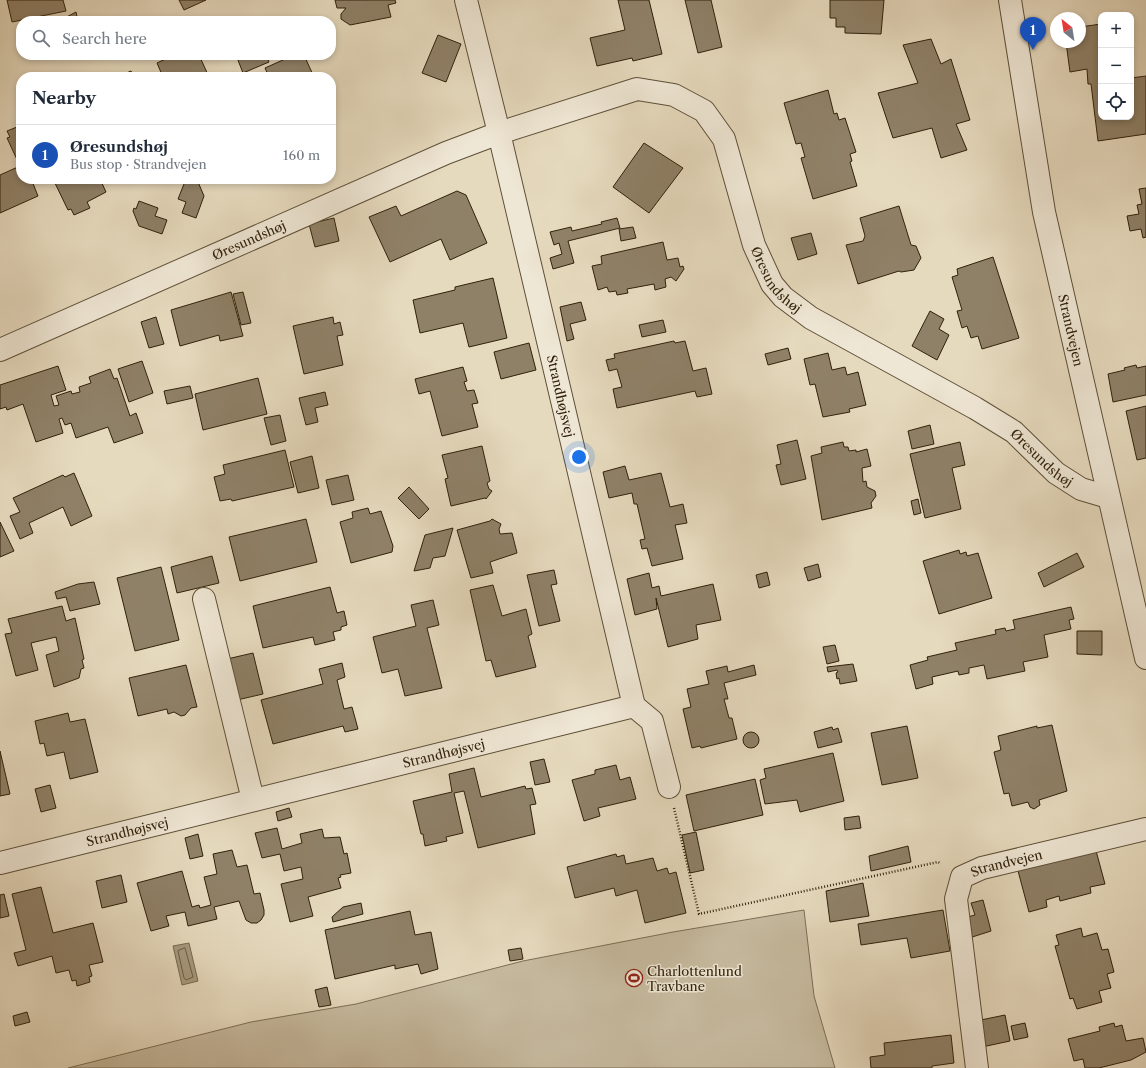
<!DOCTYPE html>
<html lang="en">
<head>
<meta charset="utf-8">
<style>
	body { margin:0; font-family:"Libre Caslon Text",serif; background:#f6f6f7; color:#1f2937 }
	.controls { position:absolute; right:12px; top:12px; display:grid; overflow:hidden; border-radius:8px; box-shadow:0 2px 6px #0003 }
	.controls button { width:36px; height:36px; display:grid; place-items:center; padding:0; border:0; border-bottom:1px solid #e0e1e3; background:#fff; color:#1f2937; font:20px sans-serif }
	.compass { position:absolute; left:1050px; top:12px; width:36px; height:36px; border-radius:50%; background:#fff; box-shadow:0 2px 6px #0003; rotate:330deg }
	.you { position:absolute; left:579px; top:457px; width:14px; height:14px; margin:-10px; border:3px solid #fff; border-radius:50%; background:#1a73e8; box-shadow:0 0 0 6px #1a73e833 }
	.badge { display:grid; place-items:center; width:26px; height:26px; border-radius:50%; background:#7c3aed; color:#fff; font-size:13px; font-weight:700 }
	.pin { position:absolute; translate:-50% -33px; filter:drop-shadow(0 1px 2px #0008) }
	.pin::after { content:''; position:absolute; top:21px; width:14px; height:12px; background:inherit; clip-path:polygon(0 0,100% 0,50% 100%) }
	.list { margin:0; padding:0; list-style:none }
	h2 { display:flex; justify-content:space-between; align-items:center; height:52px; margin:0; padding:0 16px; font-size:17px }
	h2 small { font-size:13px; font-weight:400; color:#747a83 }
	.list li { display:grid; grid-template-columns:26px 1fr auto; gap:12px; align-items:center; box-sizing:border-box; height:60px; padding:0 16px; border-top:1px solid #e0e1e3 }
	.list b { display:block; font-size:15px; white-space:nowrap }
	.list p { margin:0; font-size:13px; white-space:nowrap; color:#747a83 }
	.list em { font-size:13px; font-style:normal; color:#747a83 }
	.icon { flex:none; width:22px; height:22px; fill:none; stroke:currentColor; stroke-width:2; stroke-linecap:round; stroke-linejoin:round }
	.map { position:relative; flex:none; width:1146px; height:1068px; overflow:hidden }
	.search { position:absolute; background:#fff; box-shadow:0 2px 6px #0003; left:16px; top:16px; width:320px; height:44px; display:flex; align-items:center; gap:10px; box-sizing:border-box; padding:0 14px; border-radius:16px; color:#747a83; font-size:15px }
	.panel { position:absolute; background:#fff; box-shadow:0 2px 6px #0003; left:16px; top:72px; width:320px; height:112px; border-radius:16px }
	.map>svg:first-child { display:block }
</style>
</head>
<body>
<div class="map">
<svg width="1146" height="1068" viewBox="0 0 1146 1068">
	<rect width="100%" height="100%" fill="#e6dabe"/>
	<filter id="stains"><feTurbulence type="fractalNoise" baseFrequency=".005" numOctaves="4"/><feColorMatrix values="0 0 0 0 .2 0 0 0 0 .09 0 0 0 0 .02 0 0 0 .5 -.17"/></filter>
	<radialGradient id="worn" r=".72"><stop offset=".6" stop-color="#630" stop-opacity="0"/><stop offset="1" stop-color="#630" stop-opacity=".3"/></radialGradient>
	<polygon fill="#c7bba0" stroke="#7c6e56" points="804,910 814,996 835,1068 68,1068 251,1022 356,1004 523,961 673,932"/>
	<polygon fill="#a89b81" stroke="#786a52" points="189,943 198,981 182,985 173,946"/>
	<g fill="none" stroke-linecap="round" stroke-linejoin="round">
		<polygon stroke="#6c5e46" stroke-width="1" points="185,948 193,977 186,980 184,978 178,951"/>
	</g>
	<g fill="#8f8168" stroke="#30210b">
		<polygon points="7,0 63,0 66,11 12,22"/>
		<polygon points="179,0 206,0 184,10"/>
		<polygon points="335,0 395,0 396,3 388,5 391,17 350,25 341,19 341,14 346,8 337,8"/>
		<polygon points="618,0 649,0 662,54 633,61 632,58 597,66 590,38 625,30"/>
		<polygon points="685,0 711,0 722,47 698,53"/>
		<polygon points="830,0 884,0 881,34 845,33 845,27 836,27 836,18 830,18"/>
		<polygon points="76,12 78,21 59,21"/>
		<polygon points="1101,24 1101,117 1131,117 1131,78 1146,76 1146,134 1098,141 1091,84 1088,84 1087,69 1070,72 1066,42 1080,42 1080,27"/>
		<polygon points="438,35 461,44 446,82 422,73"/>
		<polygon points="931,39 941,64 951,59 970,120 956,124 967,150 941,158 932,128 893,138 878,93 918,83 903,45"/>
		<polygon points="174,55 199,55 209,77 163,77 157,63"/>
		<polygon points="236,55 266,55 269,62 243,73"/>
		<polygon points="294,55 304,55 314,77 269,77 265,68"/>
		<polygon points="131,71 134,77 117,77"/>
		<polygon points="828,90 834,114 837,113 839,120 845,118 856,152 850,154 852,161 850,162 857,186 813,199 801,158 805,157 801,143 796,144 784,103"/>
		<polygon points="17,127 21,136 21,179 36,179 32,181 38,196 0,213 0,175 20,166 7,138 10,137 7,131"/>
		<polygon points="644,143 683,168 649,213 613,187"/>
		<polygon points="53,179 100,179 106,192 87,202 90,208 74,215 71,209 68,210"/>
		<polygon points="186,179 194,182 198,182 204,196 196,218 182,213 186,202 178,199"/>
		<polygon points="1146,188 1146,237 1143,238 1141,229 1130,231 1127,216 1139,214 1137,205 1142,204 1139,189"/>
		<polygon points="457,191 466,195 487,243 450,260 441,239 390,262 369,217 396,206 401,216"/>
		<polygon points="139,201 158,208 155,216 167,220 162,234 139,226 133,211 134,208 136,209"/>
		<polygon points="899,206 911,245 916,246 921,258 914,270 901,272 899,271 858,284 846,245 863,241 865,236 860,218"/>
		<polygon points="334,218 339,241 315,247 309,224"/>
		<polygon points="617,218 620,228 568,241 574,263 553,269 550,258 562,254 559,243 554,245 550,232 571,227 572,231 602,224 601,222"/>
		<polygon points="633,227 636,238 621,241 619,229"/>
		<polygon points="811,233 817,254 798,260 791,238"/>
		<polygon points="663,242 667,260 678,258 680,267 683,266 684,269 676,281 671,277 665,279 666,287 655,290 654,284 627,289 628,293 617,295 616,291 609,292 607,287 598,290 592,266 602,264 601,256"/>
		<polygon points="993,257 1019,338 982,349 978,336 971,338 967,326 962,328 957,311 962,310 952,277 958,275 957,269"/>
		<polygon points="493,278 507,338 469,347 463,323 420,333 413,300 455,290 455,287"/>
		<polygon points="231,292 243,336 220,341 219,335 180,346 171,310"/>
		<polygon points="243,292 251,323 241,325 233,294"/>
		<polygon points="581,302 586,320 570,324 574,339 567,341 560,307"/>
		<polygon points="930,311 944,319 939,329 949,335 937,360 912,346"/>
		<polygon points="156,317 164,344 149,348 141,322"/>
		<polygon points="333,317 334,324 340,322 343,335 337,336 343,365 304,374 293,326"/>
		<polygon points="663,320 666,332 642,337 639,325"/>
		<polygon points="674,341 675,343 685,341 693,371 706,368 712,394 697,397 695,391 617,408 613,389 622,387 617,369 609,371 606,360 615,358 614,354"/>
		<polygon points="529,343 536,370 501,379 494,352"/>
		<polygon points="788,348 791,359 768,365 765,354"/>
		<polygon points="828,353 832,370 845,367 847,375 858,372 866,405 849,409 850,412 823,417 815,384 810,385 804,359"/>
		<polygon points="142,361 153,393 129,402 118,369"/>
		<polygon points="1136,365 1137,368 1146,366 1146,395 1113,402 1108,374 1125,370 1124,368"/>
		<polygon points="58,366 66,390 51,395 54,406 59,405 56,396 71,391 72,394 80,392 79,387 91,383 89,377 110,369 114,379 117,378 130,416 136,413 143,433 114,443 108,427 76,438 71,423 65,425 62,418 59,419 63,433 36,442 23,404 7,410 6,407 0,409 0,385"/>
		<polygon points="463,367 467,381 464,382 467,391 474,390 478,403 472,404 478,427 442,436 430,391 419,394 415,379"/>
		<polygon points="258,378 267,414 203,430 195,394"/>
		<polygon points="190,386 193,398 167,404 164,391"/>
		<polygon points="325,392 328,405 315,408 318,422 306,425 299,398"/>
		<polygon points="1146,406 1146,458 1137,460 1126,411"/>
		<polygon points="280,415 286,441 271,445 264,418"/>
		<polygon points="930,425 934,444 912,449 908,431"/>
		<polygon points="797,440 806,479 781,485 776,465 781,464 777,445"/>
		<polygon points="843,442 844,447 848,447 849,451 856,450 856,452 867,449 871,466 862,468 863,482 866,481 867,487 875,491 876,496 871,503 872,508 822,520 811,456 822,453 821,447"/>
		<polygon points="960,442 965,465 952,468 961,509 925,518 910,454"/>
		<polygon points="482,446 490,481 487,483 489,489 492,491 486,499 485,498 451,506 445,479 448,478 442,455"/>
		<polygon points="285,450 294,487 232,501 231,499 220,501 214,477 225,474 223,465"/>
		<polygon points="312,456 319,488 298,493 290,462"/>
		<polygon points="625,466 629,480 661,473 670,507 683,504 687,523 675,525 683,559 652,566 647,548 642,549 640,540 645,539 637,504 634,504 632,493 609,498 603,472"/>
		<polygon points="74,473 92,516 71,526 63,507 29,523 33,533 20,539 10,516 20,512 13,498 63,475 65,477"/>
		<polygon points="348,475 354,500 332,505 326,480"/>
		<polygon points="409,487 429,509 419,519 398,498"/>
		<polygon points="918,499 921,513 914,515 911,501"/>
		<polygon points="368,508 370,514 381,511 393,546 392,552 351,563 340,522 353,518 352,512"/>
		<polygon points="306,519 317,562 240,581 229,537"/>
		<polygon points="492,519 501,524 499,529 500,534 512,533 517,553 490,562 493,573 471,578 457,530 490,521"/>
		<polygon points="0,522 14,551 0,557"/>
		<polygon points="453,528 445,556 433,558 430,568 414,571 425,535"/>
		<polygon points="959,550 960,554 966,552 967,556 978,553 992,598 939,614 923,561"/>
		<polygon points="1077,553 1084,567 1044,587 1038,573"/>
		<polygon points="212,556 219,583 177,593 171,567"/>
		<polygon points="818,564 821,577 808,581 804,568"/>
		<polygon points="161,567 179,640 135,651 117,578"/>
		<polygon points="554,570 557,584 551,585 560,621 539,626 527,575"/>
		<polygon points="767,572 770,585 759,588 756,575"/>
		<polygon points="649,573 652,588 659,586 661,596 713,584 721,620 696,625 698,639 668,647 656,598 657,609 635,615 627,579"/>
		<polygon points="94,582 100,604 70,611 66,597 57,599 55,592 78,584"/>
		<polygon points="493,585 502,616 526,609 532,634 528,636 536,667 496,677 491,660 486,661 470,590"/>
		<polygon points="330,587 337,613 344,611 347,625 341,627 341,630 333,632 335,640 315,645 313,637 263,648 253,606"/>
		<polygon points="433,600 439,625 427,628 442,688 405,696 398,669 382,673 373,637 416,626 411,605"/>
		<polygon points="62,606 66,621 75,618 84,659 82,660 84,668 81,669 79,678 54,687 46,655 59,651 56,637 31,643 38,670 16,676 5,634 12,633 8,619"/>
		<polygon points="1071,607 1074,619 1069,620 1071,629 1044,635 1048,657 1023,662 1025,671 987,679 984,665 969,668 969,673 959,675 958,671 932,677 933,684 916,689 910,665 928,660 927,657 957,650 955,643 996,634 995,630 1005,628 1006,631 1015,629 1013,620"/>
		<polygon points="1077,631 1102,631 1102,655 1077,654"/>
		<polygon points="835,645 839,661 827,664 823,647"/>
		<polygon points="253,653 263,694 237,700 227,659"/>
		<polygon points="342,663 345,677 337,680 344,709 352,707 358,729 345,732 343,726 273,744 261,700 323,684 319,669"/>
		<polygon points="853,664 857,681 840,684 839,678 837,679 836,673 838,672 837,670 828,672 827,667"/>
		<polygon points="186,665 197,707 191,708 185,715 181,716 174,712 168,714 167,709 138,716 129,678"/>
		<polygon points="754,665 756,675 724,683 728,699 724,699 729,718 732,718 737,739 701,748 700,746 692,748 683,709 691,707 687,689 709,684 706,671 727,666 728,672"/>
		<polygon points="68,713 70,722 85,719 98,772 70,779 64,752 47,756 44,743 40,744 35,721"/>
		<polygon points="1052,725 1067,791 1039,800 1040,805 1034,809 1030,807 1028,802 1012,806 1009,793 1004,794 994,752 1001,750 998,736 1037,726 1037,728"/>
		<polygon points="907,726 918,778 882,785 871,733"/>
		<polygon points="832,727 833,730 838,728 842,742 818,748 814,732"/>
		<circle cx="751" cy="740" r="8"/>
		<polygon points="0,751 10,794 0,796"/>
		<polygon points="833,753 844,801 800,812 797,800 765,804 760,780 766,778 764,769"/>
		<polygon points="544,759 550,782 535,785 530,762"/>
		<polygon points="616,765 620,780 630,777 636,799 598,808 600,816 584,821 572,780 595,774 595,770"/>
		<polygon points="474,768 481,797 525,786 526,789 532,788 536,804 530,805 535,834 478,848 464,791 454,793 463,833 446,837 447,841 425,846 423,834 421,834 413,801 452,792 449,774"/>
		<polygon points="755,779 763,815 694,831 686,795"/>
		<polygon points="50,785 56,808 41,812 35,789"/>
		<polygon points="289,808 292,817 278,821 276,812"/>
		<polygon points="859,816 861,828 845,830 844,818"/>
		<polygon points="277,828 282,849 302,843 300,834 322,829 324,838 340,837 344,854 347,853 351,873 340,875 341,877 338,878 341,888 308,897 313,916 290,922 281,884 303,879 301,867 284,871 280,854 262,858 255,833"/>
		<polygon points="696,832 704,870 690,873 682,835"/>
		<polygon points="198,834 203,856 190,859 185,838"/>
		<polygon points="908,846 911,862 871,871 869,856"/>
		<polygon points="1095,847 1105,884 1090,887 1091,893 1060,901 1059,896 1046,900 1047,907 1029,912 1017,867"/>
		<polygon points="232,850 237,867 247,865 254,894 260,893 264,910 264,915 261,920 257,923 251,923 246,920 239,901 214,907 217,919 188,926 185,912 166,916 169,926 151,931 137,883 182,871 192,907 199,905 200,908 211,905 204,877 217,874 213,854"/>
		<polygon points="616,854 617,857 624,855 626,864 653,858 657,871 667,868 669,874 676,872 686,913 645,923 637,890 616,896 614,888 575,898 567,867"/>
		<polygon points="121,875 127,902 102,908 96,881"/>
		<polygon points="863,883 869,916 830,922 826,891"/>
		<polygon points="41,887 53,933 93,923 103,962 89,965 92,976 89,977 90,982 77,986 76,980 72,981 69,970 56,973 52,956 18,966 14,953 26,950 12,894"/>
		<polygon points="4,894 9,916 0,918 0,895"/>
		<polygon points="983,900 991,931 966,939 964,918 975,915 971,903"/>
		<polygon points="361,903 363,914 333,922 332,917 343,907"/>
		<polygon points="943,910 950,951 911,958 907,938 861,945 858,924"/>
		<polygon points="410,911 415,935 431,932 438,969 421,974 418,964 395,969 395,965 335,979 325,930"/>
		<polygon points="1081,928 1083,937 1097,933 1102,950 1108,949 1114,972 1107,974 1111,988 1099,991 1102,1002 1077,1009 1073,998 1070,999 1055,946 1059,945 1056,935"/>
		<polygon points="521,948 523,959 510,961 508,950"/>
		<polygon points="327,987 331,1005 319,1007 315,990"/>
		<polygon points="27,1012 30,1022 15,1026 13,1016"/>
		<polygon points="1005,1015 1010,1041 982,1047 976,1021"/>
		<polygon points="1025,1023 1028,1037 1014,1040 1011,1026"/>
		<polygon points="1114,1023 1115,1027 1122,1025 1126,1041 1143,1038 1146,1052 1131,1060 1099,1068 1085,1068 1083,1059 1074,1061 1068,1039 1100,1031 1099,1027"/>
		<polygon points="951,1035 954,1063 932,1066 932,1068 871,1068 870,1057 885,1055 884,1043"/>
	</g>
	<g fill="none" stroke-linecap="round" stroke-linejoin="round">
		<defs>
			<g id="minor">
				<path id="s1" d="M 1010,0 L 1044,212 L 1146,658"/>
				<path id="s2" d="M 0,350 L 446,153 L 499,133 L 637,89 L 674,95 L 704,111 L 724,139 L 754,245 L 772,284 L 783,297 L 811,318 L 975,408 L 1014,432 L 1056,473 L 1081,489 L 1108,497"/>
				<polyline points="204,599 253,800"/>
				<polyline points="634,706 652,721 669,787"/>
				<path id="s3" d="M 0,863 L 634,706 L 499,133 L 466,0"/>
				<path id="s4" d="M 977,1068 L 956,899 L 962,877 L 982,868 L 1146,829"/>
			</g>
		</defs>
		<use href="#minor" stroke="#5e4f38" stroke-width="24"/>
		<polyline stroke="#30210b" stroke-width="2.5" stroke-dasharray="1 2" stroke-linecap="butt" points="674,808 699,914 938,862 941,864"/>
		<use href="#minor" stroke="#efe7d5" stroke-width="22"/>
	</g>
	<defs>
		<symbol id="stadium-ring" viewBox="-11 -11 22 22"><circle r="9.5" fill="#efe7d5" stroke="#8f2418" stroke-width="1.5"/><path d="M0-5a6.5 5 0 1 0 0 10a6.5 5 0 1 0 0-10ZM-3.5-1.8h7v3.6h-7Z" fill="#8f2418"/></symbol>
	</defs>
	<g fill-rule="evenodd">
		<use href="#stadium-ring" x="624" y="968" width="20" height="20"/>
	</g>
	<g text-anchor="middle" stroke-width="3" stroke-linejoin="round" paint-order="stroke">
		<g font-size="13" fill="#30210b" stroke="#efe7d5">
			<text dy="5" stroke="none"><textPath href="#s2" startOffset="272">Øresundshøj</textPath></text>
			<text dy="5" stroke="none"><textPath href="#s2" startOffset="947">Øresundshøj</textPath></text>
			<text dy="5" stroke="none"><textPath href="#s1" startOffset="336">Strandvejen</textPath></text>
			<text transform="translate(561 396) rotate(77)" y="5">Strandhøjsvej</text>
			<text dy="5" stroke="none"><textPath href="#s2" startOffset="1271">Øresundshøj</textPath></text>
			<text dy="5" stroke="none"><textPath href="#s3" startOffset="457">Strandhøjsvej</textPath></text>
			<text dy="5" stroke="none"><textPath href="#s3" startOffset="131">Strandhøjsvej</textPath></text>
			<text dy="5" stroke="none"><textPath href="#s4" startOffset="240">Strandvejen</textPath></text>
		</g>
		<g font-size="13" fill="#30210b" stroke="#efe7d5" text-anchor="start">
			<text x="647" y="976">Charlottenlund<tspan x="647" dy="15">Travbane</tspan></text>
		</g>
	</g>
	<rect width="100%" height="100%" filter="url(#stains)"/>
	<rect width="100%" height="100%" fill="url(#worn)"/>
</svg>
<div class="controls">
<button>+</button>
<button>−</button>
<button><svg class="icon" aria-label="locate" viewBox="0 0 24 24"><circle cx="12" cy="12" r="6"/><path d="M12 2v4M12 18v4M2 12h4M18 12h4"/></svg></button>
</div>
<svg class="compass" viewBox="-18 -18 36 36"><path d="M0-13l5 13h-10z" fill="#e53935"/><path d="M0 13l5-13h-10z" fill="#747a83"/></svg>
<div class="you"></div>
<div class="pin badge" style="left:1033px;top:50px;background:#1a4fb4">1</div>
<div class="search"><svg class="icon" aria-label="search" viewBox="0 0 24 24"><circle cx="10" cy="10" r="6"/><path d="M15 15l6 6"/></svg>Search here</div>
<section class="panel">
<h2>Nearby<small></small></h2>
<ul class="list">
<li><span class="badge" style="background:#1a4fb4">1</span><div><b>Øresundshøj</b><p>Bus stop · Strandvejen</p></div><em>160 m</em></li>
</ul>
</section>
</div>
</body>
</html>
